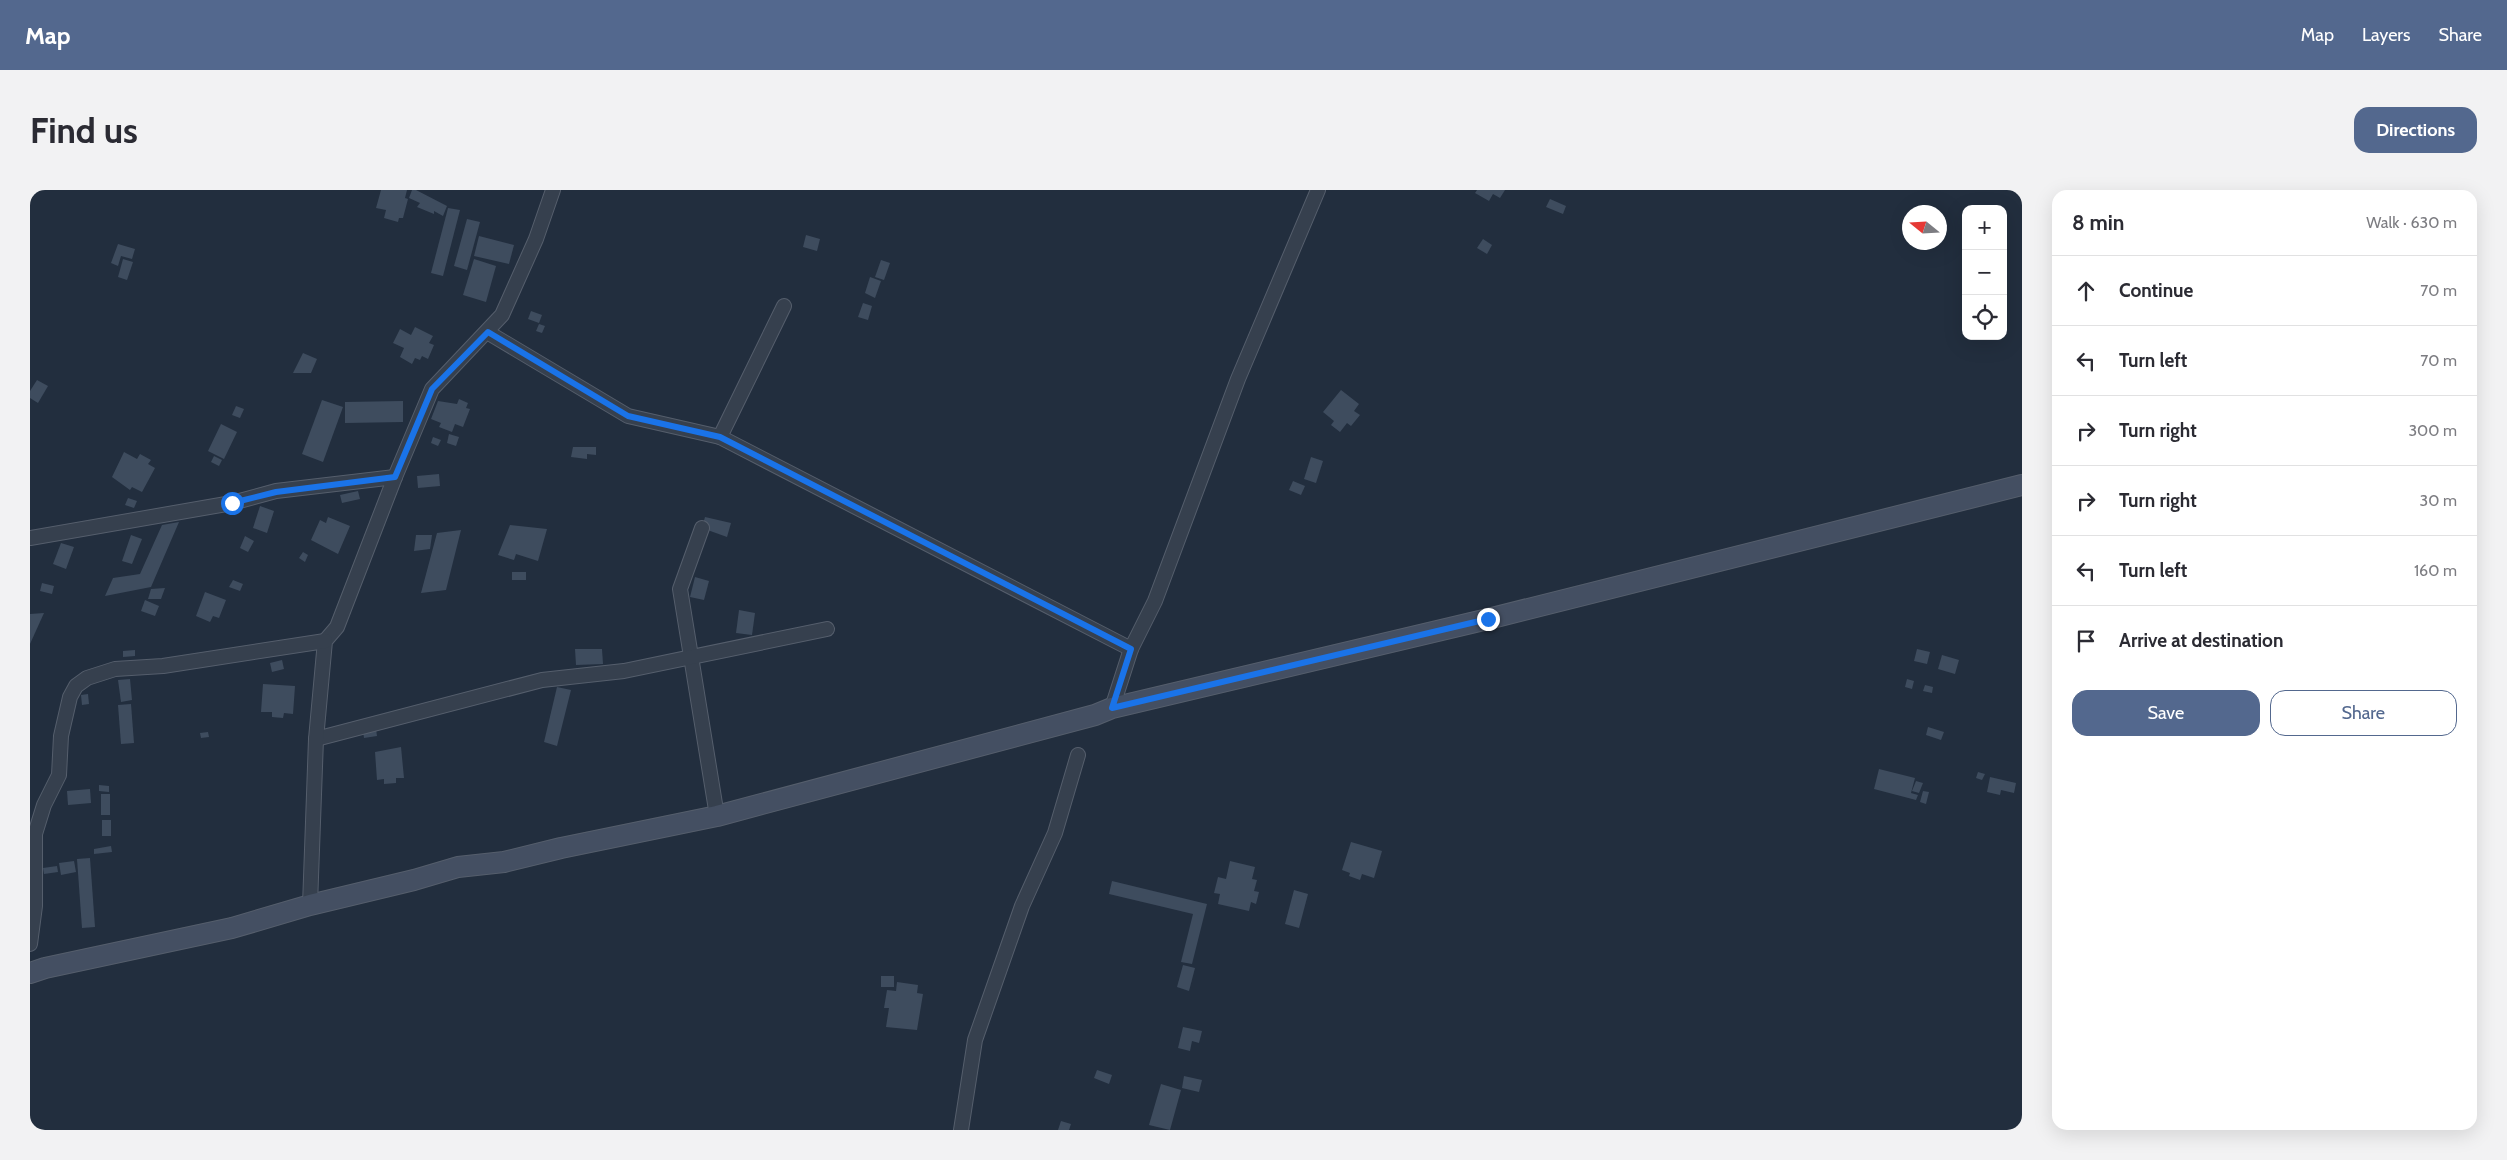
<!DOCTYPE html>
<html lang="en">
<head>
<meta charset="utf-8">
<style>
	body { margin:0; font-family:Cabin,sans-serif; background:#f2f2f3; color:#2b2b33 }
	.controls { position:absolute; right:15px; top:15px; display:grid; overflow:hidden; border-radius:10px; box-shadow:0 5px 20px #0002 }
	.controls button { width:45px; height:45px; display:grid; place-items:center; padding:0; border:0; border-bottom:1px solid #e1e1e2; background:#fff; color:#2b2b33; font:25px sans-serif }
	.compass { position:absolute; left:1872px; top:15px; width:45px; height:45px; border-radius:50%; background:#fff; box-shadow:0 5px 20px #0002; rotate:288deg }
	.stop { position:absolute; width:15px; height:15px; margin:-11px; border:4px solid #1a73e8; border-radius:50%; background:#fff }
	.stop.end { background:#1a73e8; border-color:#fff; box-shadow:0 1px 5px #0008 }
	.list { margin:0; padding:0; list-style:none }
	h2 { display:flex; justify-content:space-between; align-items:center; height:65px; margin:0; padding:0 20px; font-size:21px }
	h2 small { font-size:16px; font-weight:400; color:#7c7c81 }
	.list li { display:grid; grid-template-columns:32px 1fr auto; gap:15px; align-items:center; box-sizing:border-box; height:70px; padding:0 20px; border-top:1px solid #e1e1e2 }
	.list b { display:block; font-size:19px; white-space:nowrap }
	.list em { font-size:16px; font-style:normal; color:#7c7c81 }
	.actions { display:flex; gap:10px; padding:15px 20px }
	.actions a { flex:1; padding:11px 0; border:1px solid #53688e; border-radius:15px; text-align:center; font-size:18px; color:#53688e }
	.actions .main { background:#53688e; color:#fff }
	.icon { flex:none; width:28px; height:28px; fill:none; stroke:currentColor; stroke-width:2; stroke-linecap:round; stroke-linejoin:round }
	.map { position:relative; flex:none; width:1992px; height:940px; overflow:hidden; border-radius:15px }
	header { display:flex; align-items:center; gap:30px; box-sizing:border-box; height:70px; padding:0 25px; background:#53688e; color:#fff }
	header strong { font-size:24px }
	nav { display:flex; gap:28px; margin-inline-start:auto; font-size:18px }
	.intro { display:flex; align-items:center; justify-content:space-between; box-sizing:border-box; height:120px; padding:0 30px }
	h1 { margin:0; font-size:35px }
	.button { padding:12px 22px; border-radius:15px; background:#53688e; color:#fff; font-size:18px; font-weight:700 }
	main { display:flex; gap:30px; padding:0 30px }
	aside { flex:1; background:#fff; border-radius:15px; box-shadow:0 5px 20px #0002 }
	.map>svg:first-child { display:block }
</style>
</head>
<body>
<header>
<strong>Map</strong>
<nav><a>Map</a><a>Layers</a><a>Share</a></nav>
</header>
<div class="intro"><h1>Find us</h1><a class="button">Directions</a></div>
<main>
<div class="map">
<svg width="1992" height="940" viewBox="0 0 1992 940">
	<rect width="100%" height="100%" fill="#222e3e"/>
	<g fill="#3e4c5e">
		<polygon points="351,0 377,0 375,8 378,9 373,28 369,28 368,32 354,28 356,20 346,18"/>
		<polygon points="382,0 386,0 417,16 413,26 404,21 404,24 387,17 390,13 379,8"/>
		<polygon points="1447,0 1475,0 1470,8 1463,4 1459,11 1445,3"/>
		<polygon points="1520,9 1536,16 1533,24 1516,17"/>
		<polygon points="418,18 430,20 413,86 401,83"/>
		<polygon points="437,29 450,32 437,80 424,76"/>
		<polygon points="776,45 790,49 787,61 773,57"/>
		<polygon points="449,46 484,55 479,74 444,66"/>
		<polygon points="1453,49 1462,55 1457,64 1447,58"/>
		<polygon points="88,54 105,59 102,69 91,66 88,76 81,73"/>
		<polygon points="93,69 103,72 97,90 88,87"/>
		<polygon points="444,69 466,76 456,112 433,105"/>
		<polygon points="851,70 860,73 854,90 845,87"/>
		<polygon points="840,87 851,91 845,108 835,103"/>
		<polygon points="833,113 842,116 838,130 828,127"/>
		<polygon points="501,121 512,125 509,133 498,129"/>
		<polygon points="509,134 515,136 512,143 506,141"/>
		<polygon points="385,137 403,146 399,153 404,155 398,169 392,166 390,170 385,168 382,174 370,167 374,158 363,153 370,139 381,145"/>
		<polygon points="273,163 287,169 281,183 263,183"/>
		<polygon points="7,190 18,196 8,213 0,208 0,201"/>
		<polygon points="1311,200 1329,214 1324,221 1330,225 1321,236 1317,233 1310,242 1301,235 1304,231 1293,222"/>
		<polygon points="429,209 438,213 436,218 440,219 433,237 425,234 422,242 409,237 411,233 401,229 408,211 427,214"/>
		<polygon points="292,210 313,217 293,272 272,264"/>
		<polygon points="373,211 373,232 315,233 315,212"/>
		<polygon points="206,216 214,219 210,228 202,225"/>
		<polygon points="191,234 207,242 194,269 178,261"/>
		<polygon points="419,244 429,247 426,256 417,253"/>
		<polygon points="403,247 411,250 408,256 401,253"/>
		<polygon points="543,257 566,257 566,265 557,264 557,269 541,267"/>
		<polygon points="94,262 107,269 110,264 121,270 118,274 125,278 112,302 102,297 100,300 82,287"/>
		<polygon points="184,266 192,270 189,276 181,272"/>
		<polygon points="1281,267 1293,271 1286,293 1274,289"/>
		<polygon points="409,284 410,296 388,298 387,286"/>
		<polygon points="1263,291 1275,296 1271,305 1259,300"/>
		<polygon points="328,301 330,309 312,313 310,305"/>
		<polygon points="98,308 107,311 104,318 95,315"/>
		<polygon points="230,316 244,321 237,343 223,338"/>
		<polygon points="298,327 320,336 308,364 281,350 290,330 296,333"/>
		<polygon points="675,327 701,333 697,347 672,338"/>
		<polygon points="149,332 121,397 75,406 83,388 110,384 132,335"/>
		<polygon points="480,335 517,339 508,371 486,364 484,370 468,365"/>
		<polygon points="431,340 416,400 391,403 407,343"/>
		<polygon points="101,345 112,349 102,374 92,371"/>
		<polygon points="386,345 402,345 400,359 384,361"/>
		<polygon points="215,346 224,351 218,362 210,358"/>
		<polygon points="31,353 44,357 36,379 23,374"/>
		<polygon points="273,362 278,365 275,372 269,368"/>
		<rect x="482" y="382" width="14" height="8"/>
		<polygon points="665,387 679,391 674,410 660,407"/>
		<polygon points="203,390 213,394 210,401 199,397"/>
		<polygon points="12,393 24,396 22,404 10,401"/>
		<polygon points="135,398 131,409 118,409 121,399"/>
		<polygon points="175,402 196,410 189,428 183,426 180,432 166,426"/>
		<polygon points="115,410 129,416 125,426 111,421"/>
		<polygon points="709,420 725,423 722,445 706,443"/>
		<polygon points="14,423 0,454 0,424"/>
		<polygon points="545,459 572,459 573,474 546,475"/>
		<polygon points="1887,459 1900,462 1897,474 1884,471"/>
		<polygon points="105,460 105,466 93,467 93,461"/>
		<polygon points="1912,465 1929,470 1925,484 1908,479"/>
		<polygon points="252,470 254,479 242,482 240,473"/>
		<polygon points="100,489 102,510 91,512 88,490"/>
		<polygon points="1877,489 1884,491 1882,499 1875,497"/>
		<polygon points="233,494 265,496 263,524 254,523 253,528 242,527 242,522 231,522"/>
		<polygon points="1895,495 1903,497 1902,503 1893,501"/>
		<polygon points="527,497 541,500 527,556 514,552"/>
		<polygon points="58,504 59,514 52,515 51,505"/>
		<polygon points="101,514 104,553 91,554 88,515"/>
		<polygon points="1898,537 1914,542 1911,550 1896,545"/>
		<polygon points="346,539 347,546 334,548 333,541"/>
		<polygon points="178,542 179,547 171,548 170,543"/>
		<polygon points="371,557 374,588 366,588 366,593 354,594 354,589 347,590 345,562"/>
		<polygon points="1849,579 1885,588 1881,603 1888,605 1886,610 1844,599"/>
		<polygon points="1948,582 1955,584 1952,590 1946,588"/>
		<polygon points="1960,587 1986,593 1984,603 1971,600 1970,605 1957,602"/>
		<polygon points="1886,591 1893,593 1889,603 1882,601"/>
		<polygon points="69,595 79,596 79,602 69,601"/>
		<polygon points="60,599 61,613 38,615 37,601"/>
		<polygon points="1893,601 1899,602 1896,614 1890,612"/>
		<rect x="71" y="604" width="9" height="21"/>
		<rect x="72" y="630" width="9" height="16"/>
		<polygon points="1321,652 1352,661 1344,688 1332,684 1330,690 1319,686 1320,683 1312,680"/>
		<polygon points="81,656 82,662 64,664 64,659"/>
		<polygon points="60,668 65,737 52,738 47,669"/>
		<polygon points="44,671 46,682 31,685 29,673"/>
		<polygon points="1200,671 1225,677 1222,689 1227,690 1224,701 1229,702 1226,714 1221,712 1219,721 1188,714 1190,704 1184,703 1188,687 1196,689"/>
		<polygon points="27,676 28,682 14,684 13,678"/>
		<polygon points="1082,691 1177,714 1162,774 1151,772 1163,724 1079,704"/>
		<polygon points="1264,700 1278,704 1269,738 1255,734"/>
		<polygon points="1153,775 1165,778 1159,801 1147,797"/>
		<rect x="851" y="786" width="13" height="11"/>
		<polygon points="867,792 888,795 887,803 893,804 887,840 856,837 859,818 854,818 857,800 866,801"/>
		<polygon points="1153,837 1172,841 1169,853 1162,851 1160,861 1148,858"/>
		<polygon points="1067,880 1082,885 1079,894 1064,888"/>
		<polygon points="1154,886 1172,890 1169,902 1152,898"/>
		<polygon points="1131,894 1151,900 1140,940 1119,935"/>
		<polygon points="1031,931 1041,934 1039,940 1028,940"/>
	</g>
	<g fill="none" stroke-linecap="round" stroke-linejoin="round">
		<defs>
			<g id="street">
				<polyline points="457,142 598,226 690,247 1101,459"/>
				<polyline points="690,247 754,116"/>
				<polyline points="672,338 650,399 687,626"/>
				<polyline points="0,348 202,313 246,301 365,287"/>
				<polyline points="1082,518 1101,459 1125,411 1208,189 1288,0"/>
				<polyline points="286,549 512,490 594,481 797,439"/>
				<polyline points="280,715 286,549 295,451 307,437 365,287 402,199 472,125 506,49 523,0"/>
				<polyline points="0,754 5,716 5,644 14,615 29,585 31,546 40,507 46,496 57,488 85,479 133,476 295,451"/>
				<polyline points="931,940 945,850 992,716 1025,643 1048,565"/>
			</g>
			<polyline id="secondary" points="0,783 15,778 202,738 280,715 384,690 428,677 474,672 531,658 687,626 1065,525 1082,518 1458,429 1992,295"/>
		</defs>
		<use href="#street" stroke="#555e6c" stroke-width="16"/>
		<use href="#secondary" stroke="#555e6c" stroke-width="22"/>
		<use href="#street" stroke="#36404e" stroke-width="14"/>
		<use href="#secondary" stroke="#444f62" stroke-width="20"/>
	</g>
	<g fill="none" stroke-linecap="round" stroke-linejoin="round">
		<polyline stroke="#1a73e8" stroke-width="6" points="202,313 246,302 365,287 402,199 458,142 598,226 690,247 1101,459 1082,518 1458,429"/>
	</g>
</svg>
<div class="controls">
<button>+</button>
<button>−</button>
<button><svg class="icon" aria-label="locate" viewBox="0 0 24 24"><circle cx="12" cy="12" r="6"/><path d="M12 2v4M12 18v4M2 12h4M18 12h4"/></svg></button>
</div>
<svg class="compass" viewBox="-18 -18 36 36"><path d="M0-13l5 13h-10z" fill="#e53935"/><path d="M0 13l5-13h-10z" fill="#7c7c81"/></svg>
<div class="stop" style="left:202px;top:313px"></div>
<div class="stop end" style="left:1458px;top:429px"></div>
</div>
<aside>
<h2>8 min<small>Walk · 630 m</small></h2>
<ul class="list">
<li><svg class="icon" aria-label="ahead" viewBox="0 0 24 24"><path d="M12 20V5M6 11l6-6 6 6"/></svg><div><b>Continue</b></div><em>70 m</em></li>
<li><svg class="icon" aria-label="left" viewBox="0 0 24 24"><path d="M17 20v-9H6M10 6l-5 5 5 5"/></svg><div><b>Turn left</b></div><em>70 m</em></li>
<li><svg class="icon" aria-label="right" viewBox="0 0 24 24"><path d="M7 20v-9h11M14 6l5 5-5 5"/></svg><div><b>Turn right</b></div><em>300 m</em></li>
<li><svg class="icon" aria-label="right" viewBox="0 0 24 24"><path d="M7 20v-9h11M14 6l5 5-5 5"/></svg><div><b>Turn right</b></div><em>30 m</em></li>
<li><svg class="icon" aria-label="left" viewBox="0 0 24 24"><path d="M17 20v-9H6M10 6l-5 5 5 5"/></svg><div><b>Turn left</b></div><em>160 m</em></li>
<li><svg class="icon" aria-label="arrive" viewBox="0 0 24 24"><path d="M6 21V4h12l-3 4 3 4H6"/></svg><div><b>Arrive at destination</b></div></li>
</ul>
<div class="actions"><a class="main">Save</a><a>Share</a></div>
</aside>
</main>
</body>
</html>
